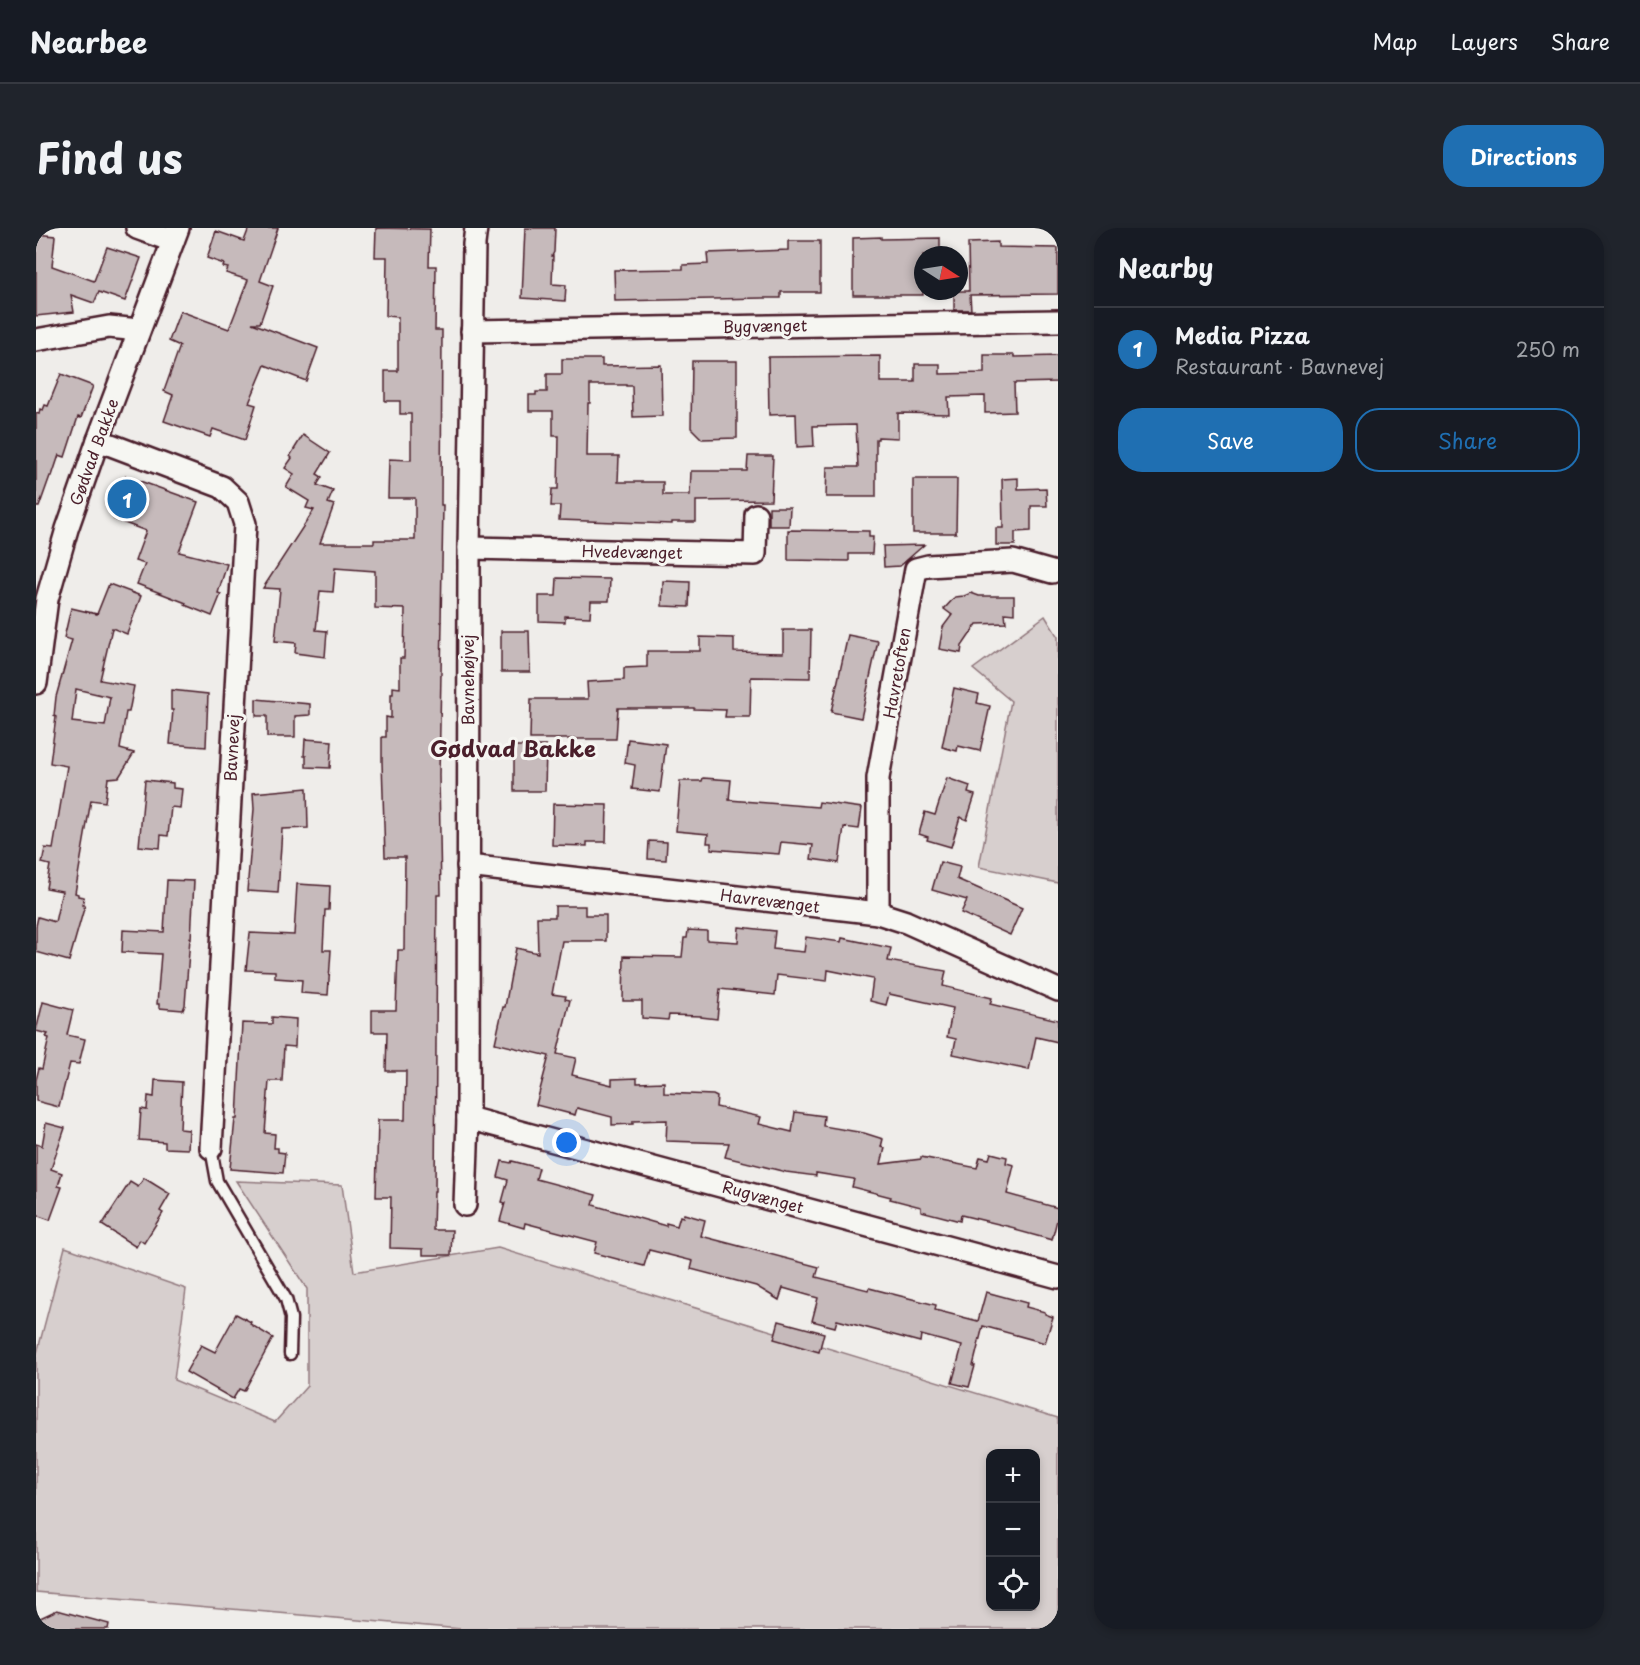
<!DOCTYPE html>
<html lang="en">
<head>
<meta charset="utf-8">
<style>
	body { margin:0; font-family:"Playpen Sans",sans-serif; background:#20242c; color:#f1f3f6 }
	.controls { position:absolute; right:18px; bottom:18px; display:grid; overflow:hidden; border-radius:12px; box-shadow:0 3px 9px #0003 }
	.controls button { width:54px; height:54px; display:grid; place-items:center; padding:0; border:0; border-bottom:2px solid #363941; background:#171b24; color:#f1f3f6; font:30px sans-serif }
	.compass { position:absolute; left:878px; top:18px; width:54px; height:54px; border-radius:50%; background:#171b24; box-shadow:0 3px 9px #0003; rotate:102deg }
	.you { position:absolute; left:531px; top:915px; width:21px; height:21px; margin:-15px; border:4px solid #fff; border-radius:50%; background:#1a73e8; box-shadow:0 0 0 9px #1a73e833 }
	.badge { display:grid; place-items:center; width:39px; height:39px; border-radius:50%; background:#1f6fb2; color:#fff; font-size:20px; font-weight:700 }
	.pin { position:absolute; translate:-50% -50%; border:3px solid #fff; box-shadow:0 2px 6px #0006 }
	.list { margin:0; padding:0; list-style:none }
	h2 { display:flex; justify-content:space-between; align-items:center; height:78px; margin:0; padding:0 24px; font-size:26px }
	h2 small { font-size:20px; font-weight:400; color:#9ea1a6 }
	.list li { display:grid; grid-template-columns:39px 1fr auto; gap:18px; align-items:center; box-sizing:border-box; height:84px; padding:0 24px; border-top:2px solid #363941 }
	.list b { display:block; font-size:22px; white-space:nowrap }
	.list p { margin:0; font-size:20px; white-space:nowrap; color:#9ea1a6 }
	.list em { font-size:20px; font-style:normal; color:#9ea1a6 }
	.actions { display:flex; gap:12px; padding:18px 24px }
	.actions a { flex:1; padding:14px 0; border:2px solid #1f6fb2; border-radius:24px; text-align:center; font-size:21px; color:#1f6fb2 }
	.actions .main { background:#1f6fb2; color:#fff }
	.icon { flex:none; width:33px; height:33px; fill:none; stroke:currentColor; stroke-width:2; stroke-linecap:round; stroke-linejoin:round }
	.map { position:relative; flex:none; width:1022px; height:1401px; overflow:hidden; border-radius:24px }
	header { display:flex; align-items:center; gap:36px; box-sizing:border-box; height:84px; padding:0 30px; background:#171b24; border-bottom:2px solid #363941 }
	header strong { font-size:28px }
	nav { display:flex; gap:33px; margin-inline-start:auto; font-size:21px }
	.intro { display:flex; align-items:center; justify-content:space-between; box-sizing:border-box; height:144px; padding:0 36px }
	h1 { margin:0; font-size:42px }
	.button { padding:15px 27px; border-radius:24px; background:#1f6fb2; color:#fff; font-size:21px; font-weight:700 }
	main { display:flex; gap:36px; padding:0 36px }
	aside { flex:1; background:#171b24; border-radius:24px; box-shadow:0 3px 9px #0003 }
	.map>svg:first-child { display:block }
</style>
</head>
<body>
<header>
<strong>Nearbee</strong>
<nav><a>Map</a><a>Layers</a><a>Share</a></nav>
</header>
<div class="intro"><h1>Find us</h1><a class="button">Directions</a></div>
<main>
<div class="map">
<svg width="1022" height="1401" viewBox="0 0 1022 1401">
	<rect width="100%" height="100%" fill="#efedea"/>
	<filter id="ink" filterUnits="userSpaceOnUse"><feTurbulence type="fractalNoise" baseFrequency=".0167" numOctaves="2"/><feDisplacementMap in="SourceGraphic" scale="12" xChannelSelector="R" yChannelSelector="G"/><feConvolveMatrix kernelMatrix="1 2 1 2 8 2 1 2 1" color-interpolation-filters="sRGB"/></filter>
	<g filter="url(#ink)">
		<g fill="#d7cfce" stroke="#90777c" stroke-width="1.5" fill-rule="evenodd">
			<polygon points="1009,388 1022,409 1022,655 943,639 975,473 937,441"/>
			<path d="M 200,953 L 306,957 L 318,1044 L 462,1020 L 1022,1190 L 1022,1401 L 425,1401 L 0,1364 L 0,1129 L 29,1019 L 150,1061 L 138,1152 L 239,1194 L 271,1158 L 271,1061 ZM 954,1226 L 999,1226 L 999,1378 L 954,1378 Z"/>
		</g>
		<g fill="#c6babb" stroke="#4a1f2b" stroke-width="1.5" fill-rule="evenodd">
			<polygon points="213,0 242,0 224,53 237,58 224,95 216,95 282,120 270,153 229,137 213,175 220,177 209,212 177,201 174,209 128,193 137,167 128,163 144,118 133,113 144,83 193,101 212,52 190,45 192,40 187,39 188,36 171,30 180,3 208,13"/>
			<polygon points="340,0 394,1 393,38 400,38 399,102 406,102 405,277 407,277 405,394 406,394 403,547 405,667 401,667 399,963 398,963 397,1002 416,1002 415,1027 387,1027 387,1021 354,1020 355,969 340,969 342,892 369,892 370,843 350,843 351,804 336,804 336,782 360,782 362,722 368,722 369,629 349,629 346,534 346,509 350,509 350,489 355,490 355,466 357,466 357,459 364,460 364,430 368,430 369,381 339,380 339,343 299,340 297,364 284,363 280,402 291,403 289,429 259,425 260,415 239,413 244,361 227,360 278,282 270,280 273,273 250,259 258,246 249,240 256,230 254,228 267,207 294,225 281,246 286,249 281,257 297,263 292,275 298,277 284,315 338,315 338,312 379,312 379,270 352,270 353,231 375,232 375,186 364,186 364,173 349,173 349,143 362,143 362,89 350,88 351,29 339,29"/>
			<polygon points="489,0 519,0 518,24 516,28 517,28 516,56 530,57 529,73 486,70"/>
			<polygon points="0,6 19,8 16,38 58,53 71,19 105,30 89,73 63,64 58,75 35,67 38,84 0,88"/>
			<polygon points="845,9 845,11 904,10 904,27 887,27 887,67 817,67 817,10"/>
			<polygon points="752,13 784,13 784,64 745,64 745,70 727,70 579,73 578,42 647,41 647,37 672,36 671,25 752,22"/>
			<polygon points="962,14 962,19 1022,20 1022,66 934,67 935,82 918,82 918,63 933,63 932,15"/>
			<polygon points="948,127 978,127 978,129 1022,128 1022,154 978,155 979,184 949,185 949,168 912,169 913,186 862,185 862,210 842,209 842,211 840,211 840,269 790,269 791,239 822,239 820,197 777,198 778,218 761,219 760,186 733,187 732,129 844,128 844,154 879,154 879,136 904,136 904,146 948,145"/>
			<polygon points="526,131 566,131 566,138 625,137 626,188 597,189 596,158 590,158 590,157 554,157 554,175 552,175 551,228 583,228 582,254 627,254 627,267 654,267 655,243 711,243 712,228 737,228 735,272 660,273 660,294 636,294 636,296 523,292 524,278 515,278 516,261 522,261 523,208 517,208 517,183 493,183 493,167 500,167 500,164 511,164 511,146 526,146"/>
			<polygon points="656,133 701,133 701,210 666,211 655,200"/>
			<polygon points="25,146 57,158 45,190 42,189 29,229 23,227 16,248 14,248 3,279 0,279 0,185 3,186 4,181 7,182 9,177 12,178"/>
			<polygon points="90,248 162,274 143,324 191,336 182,365 185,366 176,388 149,377 150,375 101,356 109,336 99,333 110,303 78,291 82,282 78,281"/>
			<polygon points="982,250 982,261 1010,260 1011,278 995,278 995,303 979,304 979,317 960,317 960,300 967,300 966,251"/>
			<polygon points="877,251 921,251 920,305 877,305"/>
			<polygon points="733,279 754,279 753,298 733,298"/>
			<polygon points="752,302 833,303 833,309 837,309 836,326 813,326 813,333 752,332"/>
			<polygon points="888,317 864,338 848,339 847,318"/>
			<polygon points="521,350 574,351 573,373 555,373 554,389 529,388 529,394 503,393 503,368 520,368"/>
			<polygon points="627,353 654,354 653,379 626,378"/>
			<path d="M 73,356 L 105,368 L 91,406 L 76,400 L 64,452 L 98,458 L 93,484 L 90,484 L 84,521 L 98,525 L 83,549 L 72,550 L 69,574 L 55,572 L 39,665 L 42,666 L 42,668 L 48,669 L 46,677 L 49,677 L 33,733 L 0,724 L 0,698 L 2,689 L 19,694 L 26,663 L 10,660 L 14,637 L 6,635 L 9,620 L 17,621 L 31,538 L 14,535 L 20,489 L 18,488 L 20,469 L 36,412 L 28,410 L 35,380 L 61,386 ZM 40,461 L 74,469 L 69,498 L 36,494 Z"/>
			<polygon points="935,365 943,368 978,368 978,386 969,385 970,395 941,396 926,418 925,425 903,421 907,399 916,387 908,381 919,369 928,368"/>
			<polygon points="747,402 775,402 774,450 715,449 714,489 689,489 690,482 658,481 658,480 582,480 580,511 494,511 495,471 552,471 551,454 588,452 588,440 611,439 611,423 664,423 664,409 698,410 698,424 747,425"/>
			<polygon points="465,403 493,403 494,444 465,444"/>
			<polygon points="812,407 842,413 825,490 795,484"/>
			<polygon points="918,460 943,466 941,475 954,478 944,523 922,518 921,523 906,519"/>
			<polygon points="135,462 172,466 170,519 134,516 137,482 135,482"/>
			<polygon points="220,471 274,476 274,487 259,488 259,509 231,509 231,488 220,488"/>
			<polygon points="269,511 296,513 294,540 270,539 270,528 268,528"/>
			<polygon points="592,511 630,516 624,564 596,561 599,537 589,535"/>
			<polygon points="478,518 510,518 509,563 478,563"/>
			<polygon points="667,550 695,552 693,572 782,579 783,574 826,580 823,601 808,599 803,635 775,631 777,617 745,614 743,626 675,621 675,615 671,615 672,606 640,603 644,553 666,553"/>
			<polygon points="911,550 934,558 932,565 939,567 931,592 924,589 915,619 891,612 892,609 883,606 889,584 899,587"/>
			<polygon points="109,552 137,555 137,560 146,561 144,580 135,579 132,608 125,607 124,620 103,618"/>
			<polygon points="271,560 272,600 246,601 242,665 211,663 218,581 217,565"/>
			<polygon points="517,576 571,577 570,614 551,614 551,618 516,617"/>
			<polygon points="613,613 631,614 630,632 612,631"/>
			<polygon points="904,634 924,639 921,651 986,680 974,707 925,685 931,672 896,662"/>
			<polygon points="131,652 158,653 155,711 154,710 149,777 147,782 123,780 123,776 121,776 125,726 86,724 87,702 128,704"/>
			<polygon points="261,656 294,658 293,682 289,682 287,722 295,722 292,767 265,765 266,752 239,750 239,743 210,742 214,705 258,707"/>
			<polygon points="519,678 549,678 549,687 570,687 570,713 526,713 516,766 530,768 529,771 534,772 521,826 540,830 536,847 576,857 576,851 601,850 601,855 628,854 628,865 677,867 681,869 680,879 725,889 723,896 756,904 759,884 788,888 787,898 828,905 847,911 845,919 849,920 845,936 885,931 885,929 941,940 944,929 953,931 955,925 971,929 970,935 978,937 971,966 1022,980 1022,988 1016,1012 979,1002 979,1000 925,987 924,993 885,983 885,979 854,971 855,969 816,959 818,951 780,945 780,948 750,944 689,929 693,915 630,913 631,892 597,893 597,896 576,897 576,889 541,880 539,887 500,877 513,828 459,815 467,779 469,779 480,720 502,725 501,689 519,689"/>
			<polygon points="703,699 739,703 737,721 768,724 770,709 805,714 806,710 855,720 852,733 910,743 907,758 956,770 954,776 1022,792 1022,814 1000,809 993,842 917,826 920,811 911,809 917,780 853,766 850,777 834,773 837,751 792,742 791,753 741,747 739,767 684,761 681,791 665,789 665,788 633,787 632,792 606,790 606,773 587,773 588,728 646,729 648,710 651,710 652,702 671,703 671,712 702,714"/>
			<polygon points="7,774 37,782 31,807 49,811 43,836 34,835 23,879 0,873 0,852 3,840 6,841 13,810 10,809 12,806 0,803"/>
			<polygon points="236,789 260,791 259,819 248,818 246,853 233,853 229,905 239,906 238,920 242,920 242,924 249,925 247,945 194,941 199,891 201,891 206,795 236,796"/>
			<polygon points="119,852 146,854 144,901 153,902 152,921 129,920 129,914 103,912 105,881 111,882 112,868 118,869"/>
			<polygon points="10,895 29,900 15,941 26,945 22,958 26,959 14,992 0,987 0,916 6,918"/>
			<polygon points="466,933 475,935 476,933 503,940 500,951 560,967 557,977 630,998 630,995 641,998 644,988 647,989 648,986 669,992 665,1008 783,1039 780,1049 832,1062 833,1060 900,1077 899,1082 942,1093 950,1064 991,1075 990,1079 1009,1084 1009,1086 1017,1089 1009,1115 947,1098 937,1138 939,1138 933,1159 916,1155 926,1118 885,1107 884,1114 801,1092 799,1099 776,1093 782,1070 747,1060 743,1072 720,1058 655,1041 657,1033 613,1022 608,1038 558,1025 561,1014 489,995 488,1000 464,993 469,975 466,974 472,952 462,949"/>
			<polygon points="108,950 134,966 124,983 127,985 108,1015 104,1012 100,1019 66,997 94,954 102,959"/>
			<polygon points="200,1086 215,1094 214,1096 237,1110 208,1163 203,1161 197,1171 150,1144 165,1117 179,1124"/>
			<polygon points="743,1093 788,1105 783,1124 738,1111"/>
			<polygon points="21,1382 73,1396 72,1401 0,1401 0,1392"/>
		</g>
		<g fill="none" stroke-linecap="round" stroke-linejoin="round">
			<defs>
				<polyline id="lane" points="175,920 181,953 250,1071 255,1090 254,1126"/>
				<g id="street">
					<polyline points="101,0 137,13"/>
					<polyline points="436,103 1022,93"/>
					<polyline points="0,112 73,99 103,102"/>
					<polyline points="62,212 186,259 202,274 209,296 175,920"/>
					<polyline points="433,320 719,326 720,287"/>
					<polyline points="0,455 11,371 31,301 62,212 142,0"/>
					<polyline points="432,638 842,685 870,694 1022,762"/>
					<polyline points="842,685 842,550 880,341 892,338 977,333 1016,344"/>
					<polyline points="432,890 1022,1049"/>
					<polyline points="429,977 432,890 433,320 438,16 440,0"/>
				</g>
			</defs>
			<use href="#lane" stroke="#4a1f2b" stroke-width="15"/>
			<use href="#street" stroke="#4a1f2b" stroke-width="26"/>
			<use href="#lane" stroke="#f6f6f2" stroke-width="10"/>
			<use href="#street" stroke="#f6f6f2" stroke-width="21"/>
		</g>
	</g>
	<g text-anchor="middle" stroke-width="6" stroke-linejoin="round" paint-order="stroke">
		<g font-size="16" fill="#4a1f2b" stroke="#f6f6f2">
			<text transform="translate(729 98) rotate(-1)" y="6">Bygvænget</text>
			<text transform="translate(58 224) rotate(-70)" y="6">Gødvad Bakke</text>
			<text transform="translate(596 324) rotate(1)" y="6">Hvedevænget</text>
			<text transform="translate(861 445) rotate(-80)" y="6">Havretoften</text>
			<text transform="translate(432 452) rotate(-90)" y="6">Bavnehøjvej</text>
			<text transform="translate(196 520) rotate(-87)" y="6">Bavnevej</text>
			<text transform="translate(734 673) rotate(7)" y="6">Havrevænget</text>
			<text transform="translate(727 969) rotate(15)" y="6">Rugvænget</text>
		</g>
		<g font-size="22" font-weight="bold" fill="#4a1f2b" stroke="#f6f6f2">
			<text x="477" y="529">Gødvad Bakke</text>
		</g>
	</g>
</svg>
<div class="controls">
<button>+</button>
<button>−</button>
<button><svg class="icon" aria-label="locate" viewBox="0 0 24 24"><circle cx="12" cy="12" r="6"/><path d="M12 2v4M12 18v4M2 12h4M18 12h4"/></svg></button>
</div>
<svg class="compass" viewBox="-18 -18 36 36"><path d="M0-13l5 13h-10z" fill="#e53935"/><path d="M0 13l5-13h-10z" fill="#9ea1a6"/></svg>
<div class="you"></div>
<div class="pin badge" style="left:91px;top:271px">1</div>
</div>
<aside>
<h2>Nearby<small></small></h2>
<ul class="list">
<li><span class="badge">1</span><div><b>Media Pizza</b><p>Restaurant · Bavnevej</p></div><em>250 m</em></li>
</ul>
<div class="actions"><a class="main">Save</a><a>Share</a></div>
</aside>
</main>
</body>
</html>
